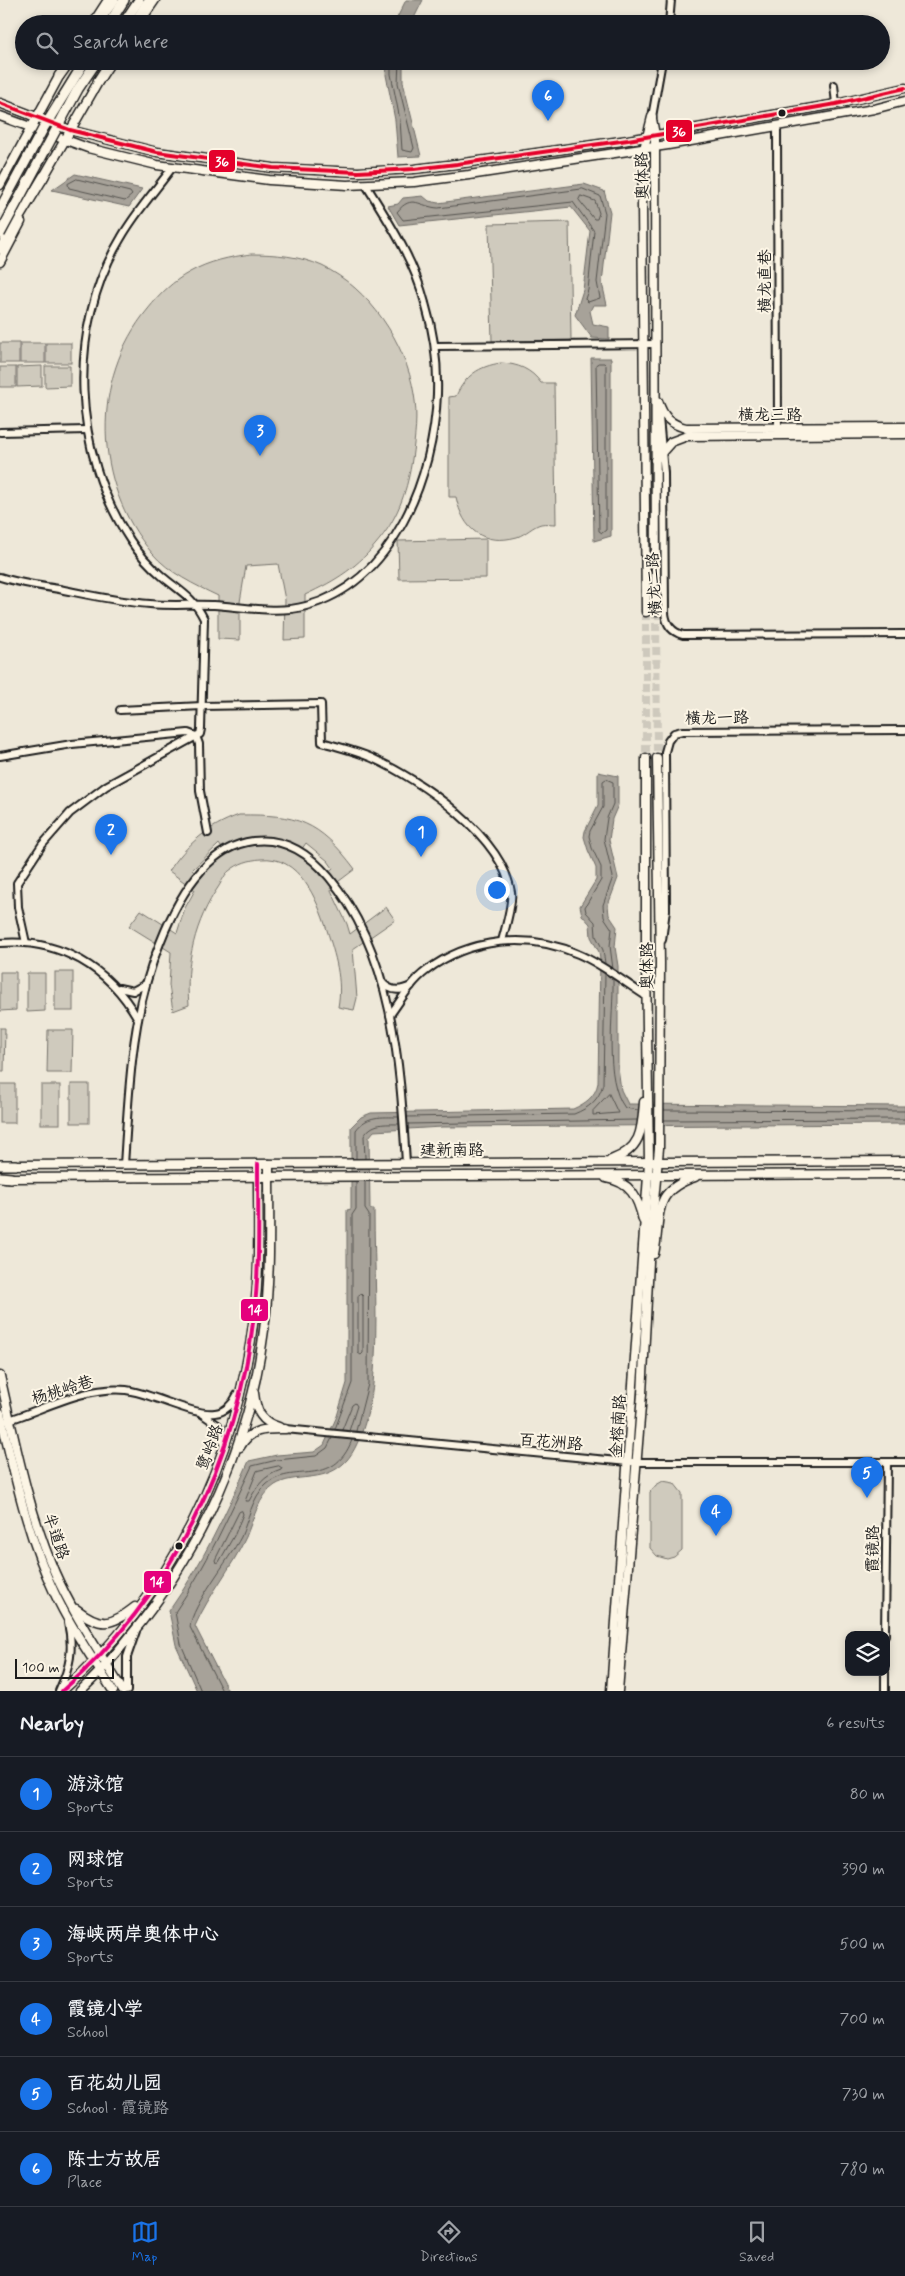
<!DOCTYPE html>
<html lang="en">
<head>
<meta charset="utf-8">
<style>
	body { margin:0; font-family:Mynerve,"LXGW WenKai TC",sans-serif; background:#242831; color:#f1f3f6 }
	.controls { position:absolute; right:15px; bottom:15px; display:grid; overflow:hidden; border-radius:10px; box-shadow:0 2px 8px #0003 }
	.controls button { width:45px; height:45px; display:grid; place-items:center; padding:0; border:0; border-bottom:1px solid #363941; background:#171b24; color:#f1f3f6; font:25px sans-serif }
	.scale { position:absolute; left:15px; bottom:12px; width:99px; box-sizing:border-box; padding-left:5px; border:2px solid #1c1c1c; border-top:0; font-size:14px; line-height:18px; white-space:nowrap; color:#1c1c1c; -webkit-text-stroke:4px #fcf5e5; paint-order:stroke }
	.you { position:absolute; left:496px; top:889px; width:18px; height:18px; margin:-12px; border:4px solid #fff; border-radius:50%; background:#1a73e8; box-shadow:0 0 0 8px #1a73e833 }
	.badge { display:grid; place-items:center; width:32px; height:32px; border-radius:50%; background:#1a73e8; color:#fff; font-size:16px; font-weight:700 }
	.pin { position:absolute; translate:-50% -41px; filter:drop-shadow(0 1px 2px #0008) }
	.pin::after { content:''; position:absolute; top:26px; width:18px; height:15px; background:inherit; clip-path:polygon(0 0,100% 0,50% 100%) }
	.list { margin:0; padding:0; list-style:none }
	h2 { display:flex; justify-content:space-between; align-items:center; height:65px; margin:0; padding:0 20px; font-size:21px }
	h2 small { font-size:16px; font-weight:400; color:#9ea1a6 }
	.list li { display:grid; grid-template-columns:32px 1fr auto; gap:15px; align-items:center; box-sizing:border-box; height:75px; padding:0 20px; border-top:1px solid #363941 }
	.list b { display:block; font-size:19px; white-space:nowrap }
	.list p { margin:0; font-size:16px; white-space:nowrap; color:#9ea1a6 }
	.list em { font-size:16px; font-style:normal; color:#9ea1a6 }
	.icon { flex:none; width:28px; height:28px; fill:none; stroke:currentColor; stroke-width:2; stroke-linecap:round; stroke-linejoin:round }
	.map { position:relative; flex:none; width:905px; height:1691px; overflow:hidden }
	.search { position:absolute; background:#171b24; box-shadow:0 2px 8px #0003; left:15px; right:15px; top:15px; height:55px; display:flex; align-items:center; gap:12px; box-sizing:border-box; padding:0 18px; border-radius:28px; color:#9ea1a6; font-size:19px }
	.sheet { height:515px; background:#171b24 }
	nav { display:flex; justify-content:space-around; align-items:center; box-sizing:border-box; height:70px; border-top:1px solid #363941; background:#171b24; font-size:14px; color:#9ea1a6 }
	nav a { display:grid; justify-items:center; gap:2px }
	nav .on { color:#1a73e8 }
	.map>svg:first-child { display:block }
</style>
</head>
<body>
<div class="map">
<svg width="905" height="1691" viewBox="0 0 905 1691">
	<rect width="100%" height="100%" fill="#eee8d9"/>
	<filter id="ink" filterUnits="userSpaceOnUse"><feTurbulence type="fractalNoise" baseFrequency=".02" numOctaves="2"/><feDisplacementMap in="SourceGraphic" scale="10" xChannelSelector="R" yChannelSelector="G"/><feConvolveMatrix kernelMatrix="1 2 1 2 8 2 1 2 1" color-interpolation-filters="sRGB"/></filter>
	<g filter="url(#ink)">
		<g fill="#cfcabd" stroke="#76736c" fill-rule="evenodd">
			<polygon points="569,222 571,340 492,341 489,224"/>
			<path d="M 251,254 C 275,254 300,256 322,266 C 369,288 406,343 414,394 C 418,416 415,437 412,459 C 408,487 399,516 380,539 C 358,567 337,580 305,595 L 305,639 L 284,640 L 285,600 L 278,564 L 246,566 L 240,602 L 240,640 L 218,639 L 218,596 C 195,585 169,573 152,553 C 93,484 90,379 148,309 C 160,294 173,281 190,272 C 209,261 230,257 251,254 Z"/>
			<rect x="0" y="343" width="19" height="20"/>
			<rect x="20" y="343" width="25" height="20"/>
			<rect x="46" y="343" width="25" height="20"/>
			<path d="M 501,363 C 518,364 531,369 541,383 L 554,383 L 556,524 C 551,524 545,523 541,524 C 533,526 526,534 517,537 C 483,546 463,530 456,497 L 449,497 L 449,397 L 456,396 C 465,376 479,366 501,363 Z"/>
			<polygon points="42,366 42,386 17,387 17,367"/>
			<polygon points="45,366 70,366 70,386 45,387"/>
			<rect x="0" y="367" width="16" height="20"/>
			<polygon points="486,539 486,578 399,579 398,541"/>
			<path d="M 239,815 C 297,814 319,821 355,869 L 330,888 L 347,924 L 350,934 L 386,907 L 395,920 L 353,949 L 357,998 L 354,1010 L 338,1007 C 343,980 335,955 327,930 C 317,899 299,855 261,859 C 249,860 239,863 229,871 C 225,874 222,881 219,886 C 195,921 185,963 189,1005 L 173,1011 L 169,985 L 171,952 L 129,926 L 141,910 L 177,933 L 185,908 L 195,890 L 169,871 C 187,844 208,826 239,815 ZM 306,843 L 328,861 L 333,868 L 322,877 L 314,866 L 299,853 ZM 219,844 L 226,854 L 210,866 L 201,878 L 192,870 Z"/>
			<polygon points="0,972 16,972 16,1010 0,1011"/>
			<rect x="55" y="972" width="18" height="39"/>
			<polygon points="27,973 45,973 45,1011 27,1012"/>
			<polygon points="0,1028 5,1028 4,1071 0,1071"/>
			<polygon points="48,1030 73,1030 72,1073 47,1073"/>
			<rect x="0" y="1084" width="15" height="39"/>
			<rect x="71" y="1084" width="18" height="39"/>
			<rect x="41" y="1085" width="19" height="39"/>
			<polygon points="663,1481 674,1483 682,1493 682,1550 674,1557 667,1559 657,1556 650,1548 650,1492 656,1485"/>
		</g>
		<g fill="#a7a299" stroke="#6f6c67">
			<polygon points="406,0 423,0 411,24 394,24"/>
			<polygon points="387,61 403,61 403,82 421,156 398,157 395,120 386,75"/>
			<polygon points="75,174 142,189 129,207 52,190"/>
			<polygon points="584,184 604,191 610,212 602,283 607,305 593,305 590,311 593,324 609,327 609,339 592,338 575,315 583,290 590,231 571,207 399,225 388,206 398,204 403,198 423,196 429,201 438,203"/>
			<polygon points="591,358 611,358 611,536 594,541"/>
			<path d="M 598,772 L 618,776 L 618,805 L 612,819 L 609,840 L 618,878 L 608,905 L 609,915 L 617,927 L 615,947 L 618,966 L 618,1067 L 621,1090 L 628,1104 L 905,1106 L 905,1124 L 442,1127 L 374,1131 L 369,1137 L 370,1209 L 374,1209 C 374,1267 379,1326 373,1384 C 371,1406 360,1450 343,1464 C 322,1483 295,1473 275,1485 C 259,1495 253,1520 246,1537 C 232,1568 209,1594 195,1626 L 228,1691 L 197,1691 L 176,1645 L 169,1611 C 202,1564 226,1513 249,1461 L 277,1455 L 314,1452 L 324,1445 L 337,1416 L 347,1383 L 347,1210 L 351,1209 L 351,1127 L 361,1117 L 371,1113 L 573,1109 C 586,1103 595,1097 598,1083 L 600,960 L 599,952 L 591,937 L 590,924 L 582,915 L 580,906 L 596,880 L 596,868 L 588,850 L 584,837 L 585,831 L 598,805 Z"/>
		</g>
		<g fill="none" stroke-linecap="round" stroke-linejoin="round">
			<g stroke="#54524e" stroke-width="1">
				<polyline points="391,61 391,74 400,120 402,150 412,152 414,148 398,83 399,61"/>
				<polygon points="77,179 130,192 132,195 125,201 69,188 68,184"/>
				<path d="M 583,189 L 600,196 L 605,213 L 597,282 L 600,298 L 588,302 L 585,299 L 588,290 L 594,231 L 573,202 L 403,220 L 397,212 C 412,193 420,207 438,208 Z"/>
				<polygon points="581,196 595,201 599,213 597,219 594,219 579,200"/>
				<polygon points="599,363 604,363 606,365 606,530 602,533 599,531 596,365"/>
				<polyline points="605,963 603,950 596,936 595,922 586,912 585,907 601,880 601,867 592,848 589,836 590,831 603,807 603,781 606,779 613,782 613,804 607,818 604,839 613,877 603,905 604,917 612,929 610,946 613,969"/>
				<path d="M 613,979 C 614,1016 603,1078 625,1108 L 638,1110"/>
				<polygon points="609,1094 618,1113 593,1115 593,1111"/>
				<polyline points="664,1110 905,1111"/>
				<path d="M 407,1117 L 574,1114 C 589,1108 599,1100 603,1084 L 605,974"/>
				<polyline points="664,1120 905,1119"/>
				<polyline points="408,1124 637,1120"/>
				<path d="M 356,1158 L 356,1130 C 367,1115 381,1117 399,1117"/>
				<path d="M 365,1158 L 364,1136 C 372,1122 385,1124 399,1124"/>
				<polygon points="361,1294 363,1296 363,1353 361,1355 358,1353 358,1296"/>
				<polyline points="335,1429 352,1383 352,1215 356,1209 356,1181"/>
				<polyline points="342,1430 352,1405 355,1403 357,1406 349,1431"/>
				<polyline points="356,1431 368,1384 369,1215 365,1209 365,1181"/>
				<path d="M 279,1466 L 282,1468 L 281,1470 C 263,1476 257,1486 249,1501 L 245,1501 L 257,1471 Z"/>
				<polygon points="242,1511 243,1514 235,1534 219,1562 216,1563 215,1560 239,1512"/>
				<path d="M 201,1691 L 181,1644 L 175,1612 C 207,1565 228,1517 252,1466 L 277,1460 L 316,1456 L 327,1448 L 332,1438"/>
				<path d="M 222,1691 L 190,1627 C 192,1605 229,1560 241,1537 C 248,1521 252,1497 266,1485 C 292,1461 333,1490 352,1440"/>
			</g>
			<g stroke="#cec9bd" stroke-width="8" stroke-dasharray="8 4" stroke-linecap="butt">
				<polyline points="656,611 657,758"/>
				<polyline points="646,612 646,758"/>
			</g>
			<defs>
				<g id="minor">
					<polyline points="669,24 671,0"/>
					<polyline points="834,85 836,104"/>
					<polyline points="652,117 662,61"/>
					<polyline points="777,126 778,430"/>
					<polyline points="435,346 656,344"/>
					<path d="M 659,417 L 664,473 L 665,613 C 666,624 672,632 683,635 L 905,634"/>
					<polyline points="0,432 87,430"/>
					<path d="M 0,577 C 19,583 39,586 59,589 C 89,595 119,602 150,604 C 171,606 193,604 214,605 C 243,607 278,614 306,606 C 394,582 434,476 437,394 C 438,363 434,333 425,303 C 414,260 389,222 366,185"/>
					<path d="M 120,710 L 202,706 L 321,704 L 322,742 C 338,747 356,751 372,758 C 421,780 502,836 511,892 C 513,904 505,929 502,941"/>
					<polyline points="0,756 72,744 188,733 196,736 199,744 200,791 208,833"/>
					<polyline points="662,940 666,910 665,752 668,741 674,733 682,731 905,730"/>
					<path d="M 0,943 C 60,938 109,968 138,1019"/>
					<path d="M 26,943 L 18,907 L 17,883 L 42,845 L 70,813 L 106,786 L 200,734 L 201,729 L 204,619 C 194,598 181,592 163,577 C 150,566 139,554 130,540 C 73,453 66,329 121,238 C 135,213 155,191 172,168"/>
					<path d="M 382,982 C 390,992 401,991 411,986"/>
					<polyline points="119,988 133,991 146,984"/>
					<path d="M 390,1015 C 401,1000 411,982 426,971 C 469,938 529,932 578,954 C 602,964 624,982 646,996"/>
					<path d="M 124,1165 C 129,1090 131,1013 160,943 C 176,902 204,847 253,841 C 285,837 309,853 329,877 C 394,955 400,1066 406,1163"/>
					<polyline points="202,1414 218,1425 224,1447"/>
					<path d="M 6,1421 C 45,1409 84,1386 126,1390 C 151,1393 193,1416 215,1413 C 225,1412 233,1404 237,1395"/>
					<polyline points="285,1429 628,1462 905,1462"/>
					<polyline points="885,1635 887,1463"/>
					<path d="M 59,1691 C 70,1667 74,1649 68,1623"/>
					<polyline points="127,1691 127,1657 136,1631"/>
					<polyline points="885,1691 885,1672"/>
				</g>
				<g id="major">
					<polyline points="144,16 155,0"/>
					<polyline points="97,17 108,0"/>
					<polyline points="0,103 70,130 157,152 273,168 358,172 414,169 457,164 628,140 836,104 905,88"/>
					<polyline points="0,116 88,148 157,165 269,180 347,185 414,182 469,175 668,145 874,109 905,101"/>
					<polyline points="652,119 655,135 656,611"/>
					<polyline points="42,180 101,77"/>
					<polyline points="0,185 61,73"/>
					<polyline points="0,262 21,222"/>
					<path d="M 658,401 C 663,417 670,424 686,428 L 905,427"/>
					<polyline points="655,460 671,442 687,436 905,434"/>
					<polyline points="646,612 642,205 644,149 652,117"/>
					<path d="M 611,1160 C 642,1149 642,1129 644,1102"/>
					<polyline points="10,1165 905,1161"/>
					<polyline points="7,1178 905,1174"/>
					<path d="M 606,1178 C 631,1182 638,1198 643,1220"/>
					<path d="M 654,1254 C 662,1216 650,1192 695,1177"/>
					<path d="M 0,1376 C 15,1442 28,1510 55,1573 C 73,1614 100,1653 123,1691"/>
					<path d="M 254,1393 C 256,1411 261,1422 279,1427"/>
					<path d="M 0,1413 C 14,1473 27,1535 54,1592 C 70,1627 93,1659 113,1691"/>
					<path d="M 240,1447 C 250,1428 266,1429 285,1429"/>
					<path d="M 76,1609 C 101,1628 111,1626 135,1607"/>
					<path d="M 62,1691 C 171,1598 237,1458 254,1317 C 260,1270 258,1221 258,1173"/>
					<path d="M 80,1691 C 99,1674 116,1654 131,1635 C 203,1548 250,1442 264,1330 C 271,1275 269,1219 269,1164"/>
					<polyline points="611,1691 649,1162 646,964 646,758"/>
					<polyline points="618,1691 642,1394 650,1243 659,1148 660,963 657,758"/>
				</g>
				<g id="highway">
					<polyline points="97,24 114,0"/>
					<polyline points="109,24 124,0"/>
					<polyline points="123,24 139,0"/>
					<polyline points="134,24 149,0"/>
					<polyline points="59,76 70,61"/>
					<polyline points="98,81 111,61"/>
					<polyline points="0,249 44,176"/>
					<polyline points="0,1165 15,1165"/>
					<polyline points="0,1177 11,1178"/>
				</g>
			</defs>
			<use href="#minor" stroke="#1c1c1c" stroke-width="10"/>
			<use href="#major" stroke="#1c1c1c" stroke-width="11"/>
			<use href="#highway" stroke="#1c1c1c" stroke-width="12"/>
			<use href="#minor" stroke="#fcf5e5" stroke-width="6"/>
			<use href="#major" stroke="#fcf5e5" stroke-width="8"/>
			<use href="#highway" stroke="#fcf5e5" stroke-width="9"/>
			<defs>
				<g id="highway-bridge">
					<polyline points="0,209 43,129 85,61"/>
					<polyline points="0,234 78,89 97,61"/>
				</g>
			</defs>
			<use href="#highway-bridge" stroke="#1c1c1c" stroke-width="12" stroke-linecap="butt"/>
			<use href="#highway-bridge" stroke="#fcf5e5" stroke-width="9"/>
			<defs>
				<polyline id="bus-1" points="0,103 70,130 157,152 273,168 358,172 414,169 457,164 628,140 836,104 905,88"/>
				<path id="bus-2" d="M 62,1691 C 171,1598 238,1457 254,1315 C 260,1265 258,1214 258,1164"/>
			</defs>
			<use href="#bus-1" stroke="#fcf5e5" stroke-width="8"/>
			<use href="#bus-2" stroke="#fcf5e5" stroke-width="8"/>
			<use href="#bus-1" stroke="#e4002b" stroke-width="4"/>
			<use href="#bus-2" stroke="#e5007d" stroke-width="4"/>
		</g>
	</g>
	<g fill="#1c1c1c" stroke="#fcf5e5" stroke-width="2">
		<circle cx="782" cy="113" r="4.5"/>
		<circle cx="179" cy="1546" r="4.5"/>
	</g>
	<g text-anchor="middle" stroke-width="4" stroke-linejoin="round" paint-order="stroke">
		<g font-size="16" fill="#1c1c1c" stroke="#fcf5e5">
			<text transform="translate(641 176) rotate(-91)" y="6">奥体路</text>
			<text transform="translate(764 281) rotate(-90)" y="6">横龙直巷</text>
			<text x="770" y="420">横龙三路</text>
			<text transform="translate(653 584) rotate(-93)" y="6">横龙二路</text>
			<text transform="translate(717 717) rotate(-1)" y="6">横龙一路</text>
			<text transform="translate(646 966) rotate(-90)" y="6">奥体路</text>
			<text x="452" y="1155">建新南路</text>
			<text transform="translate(62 1389) rotate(-17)" y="6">杨桃岭巷</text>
			<text transform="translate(617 1426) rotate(-86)" y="6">金榕南路</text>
			<text transform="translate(551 1441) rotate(5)" y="6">百花洲路</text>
			<text transform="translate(209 1447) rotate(-70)" y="6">鹭岭路</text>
			<text transform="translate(57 1536) rotate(71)" y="6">半道路</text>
			<text transform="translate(872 1549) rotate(-90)" y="6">霞镜路</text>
		</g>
	</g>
	<g stroke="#fcf5e5" stroke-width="2">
		<rect x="665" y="119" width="28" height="24" rx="5" fill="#e4002b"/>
		<rect x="208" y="149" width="28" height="24" rx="5" fill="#e4002b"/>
		<rect x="240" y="1298" width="29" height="24" rx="5" fill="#e5007d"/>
		<rect x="143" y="1570" width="29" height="24" rx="5" fill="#e5007d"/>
	</g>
	<g font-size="14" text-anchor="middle" font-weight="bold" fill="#fff">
		<text x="679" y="136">36</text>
		<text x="222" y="166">36</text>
		<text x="255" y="1314">14</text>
		<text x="157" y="1586">14</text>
	</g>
</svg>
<div class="controls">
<button><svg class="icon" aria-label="layers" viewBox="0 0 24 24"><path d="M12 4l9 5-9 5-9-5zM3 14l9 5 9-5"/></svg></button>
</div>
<div class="scale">100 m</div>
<div class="you"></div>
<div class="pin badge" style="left:421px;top:857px">1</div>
<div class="pin badge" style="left:111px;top:855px">2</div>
<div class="pin badge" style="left:260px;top:456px">3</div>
<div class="pin badge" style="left:716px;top:1536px">4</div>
<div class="pin badge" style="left:867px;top:1498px">5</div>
<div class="pin badge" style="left:548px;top:121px">6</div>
<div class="search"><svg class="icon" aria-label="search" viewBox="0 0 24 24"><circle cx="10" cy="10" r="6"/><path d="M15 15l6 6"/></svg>Search here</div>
</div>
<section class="sheet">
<h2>Nearby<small>6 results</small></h2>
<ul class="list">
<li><span class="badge">1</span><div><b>游泳馆</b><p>Sports</p></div><em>80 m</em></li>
<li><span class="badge">2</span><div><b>网球馆</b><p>Sports</p></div><em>390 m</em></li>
<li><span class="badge">3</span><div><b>海峡两岸奥体中心</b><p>Sports</p></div><em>500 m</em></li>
<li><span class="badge">4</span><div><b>霞镜小学</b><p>School</p></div><em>700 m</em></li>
<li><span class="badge">5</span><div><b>百花幼儿园</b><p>School · 霞镜路</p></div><em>730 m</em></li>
<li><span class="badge">6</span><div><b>陈士方故居</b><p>Place</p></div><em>780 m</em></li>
</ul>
</section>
<nav>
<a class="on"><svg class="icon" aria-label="map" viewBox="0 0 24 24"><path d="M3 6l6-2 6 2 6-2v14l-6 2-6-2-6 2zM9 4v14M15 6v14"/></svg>Map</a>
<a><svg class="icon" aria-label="directions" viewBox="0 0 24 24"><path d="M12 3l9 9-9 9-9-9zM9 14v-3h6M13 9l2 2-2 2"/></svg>Directions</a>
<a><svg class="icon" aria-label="saved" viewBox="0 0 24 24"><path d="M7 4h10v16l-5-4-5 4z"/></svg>Saved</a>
</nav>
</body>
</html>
